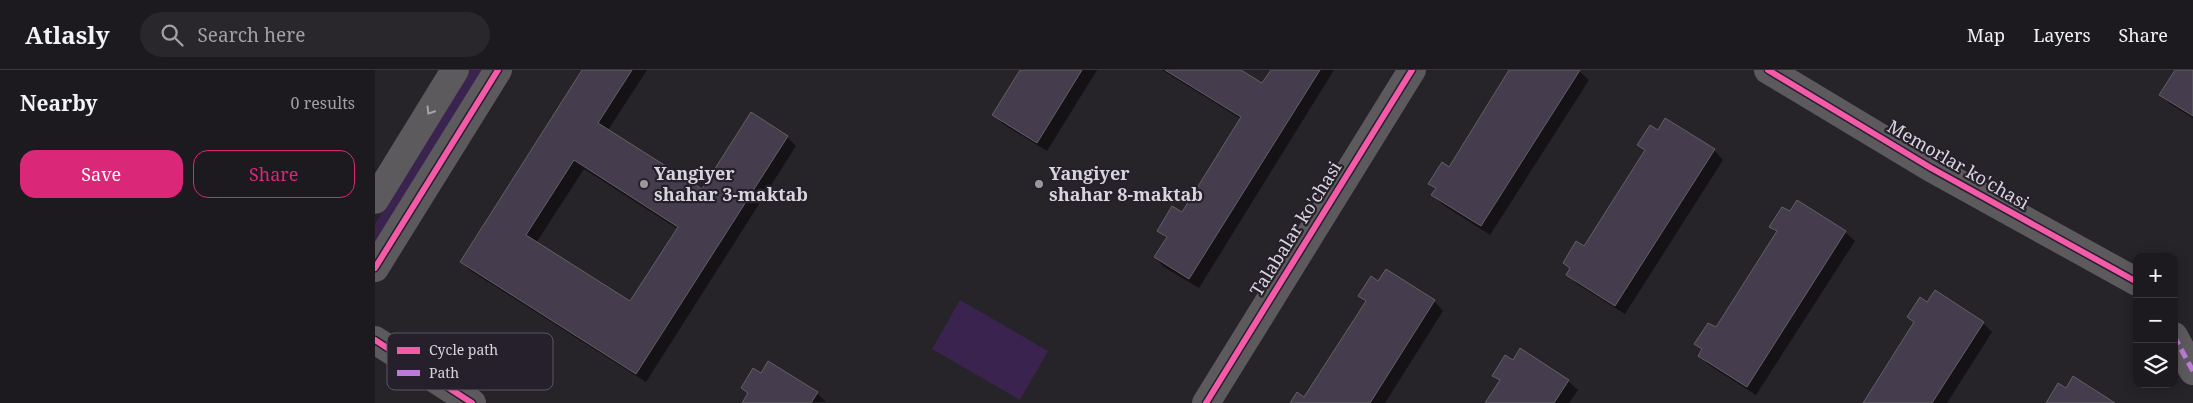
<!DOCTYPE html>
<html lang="en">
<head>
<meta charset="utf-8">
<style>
	body { margin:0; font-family:"Noto Serif",serif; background:#29272c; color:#f1f3f6 }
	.controls { position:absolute; right:15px; bottom:15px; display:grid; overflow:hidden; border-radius:10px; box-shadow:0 2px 12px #0003 }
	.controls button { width:45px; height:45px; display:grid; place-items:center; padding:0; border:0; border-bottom:1px solid #3a383d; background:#1c1a1f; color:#f1f3f6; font:25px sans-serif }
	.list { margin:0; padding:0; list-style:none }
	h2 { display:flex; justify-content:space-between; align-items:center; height:65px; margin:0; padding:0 20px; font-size:21px }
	h2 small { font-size:16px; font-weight:400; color:#a0a1a4 }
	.actions { display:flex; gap:10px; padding:15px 20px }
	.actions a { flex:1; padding:11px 0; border:1px solid #db2777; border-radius:15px; text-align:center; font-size:18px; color:#db2777 }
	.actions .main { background:#db2777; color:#fff }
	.icon { flex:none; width:28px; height:28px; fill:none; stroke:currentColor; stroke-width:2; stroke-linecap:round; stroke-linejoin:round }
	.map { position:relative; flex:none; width:1818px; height:333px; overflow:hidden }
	header { display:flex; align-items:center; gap:30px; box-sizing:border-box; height:70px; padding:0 25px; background:#1c1a1f; border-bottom:1px solid #3a383d }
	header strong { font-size:24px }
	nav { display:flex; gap:28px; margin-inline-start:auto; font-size:18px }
	.search { width:350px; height:45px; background:#29272c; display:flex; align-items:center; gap:12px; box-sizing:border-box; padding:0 18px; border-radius:28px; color:#a0a1a4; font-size:19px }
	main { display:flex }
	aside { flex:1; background:#1c1a1f }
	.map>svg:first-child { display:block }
</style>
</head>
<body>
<header>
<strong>Atlasly</strong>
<div class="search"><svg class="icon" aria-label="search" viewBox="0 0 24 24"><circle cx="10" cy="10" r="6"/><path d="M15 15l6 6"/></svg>Search here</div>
<nav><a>Map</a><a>Layers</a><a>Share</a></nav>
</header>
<main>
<aside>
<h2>Nearby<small>0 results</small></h2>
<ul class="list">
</ul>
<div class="actions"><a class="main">Save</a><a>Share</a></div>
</aside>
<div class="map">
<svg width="1818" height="333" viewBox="0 0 1818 333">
	<rect width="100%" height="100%" fill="#262329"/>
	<g fill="#3a244f">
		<polygon points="95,0 109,0 0,174 0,154"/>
		<polygon points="585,230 673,281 645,330 557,279"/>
	</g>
	<g fill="#0007" fill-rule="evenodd">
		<path d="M 208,0 L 272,0 L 233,60 L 328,121 L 412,67 L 421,76 L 271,312 L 96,201 L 86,192 ZM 209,99 L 303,159 L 256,233 L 161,173 Z"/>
		<polygon points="646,0 722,0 672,81 628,54 619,45"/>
		<polygon points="787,0 864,0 888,15 897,0 959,0 824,218 789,197 780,187 792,169 783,160 807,144 866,49"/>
		<polygon points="1134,0 1203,0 1214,10 1115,165 1067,134 1058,125 1061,120 1055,113 1075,99"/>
		<polygon points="1802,0 1818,0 1818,48 1795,34 1786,25"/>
		<polygon points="1283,62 1339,80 1348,90 1250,244 1202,214 1192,204 1196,199 1189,193 1209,178 1270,81 1264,75"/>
		<polygon points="1396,157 1470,162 1480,171 1381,325 1334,295 1324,286 1327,280 1321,274 1341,259 1402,163"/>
		<polygon points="1003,213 1059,231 1068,241 1010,333 916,333 930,329 991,233 985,226"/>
		<polygon points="1553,234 1608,253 1617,262 1572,333 1490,333 1540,253 1534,247"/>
		<polygon points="1138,292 1193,311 1203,320 1194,333 1112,333 1125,312 1119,305"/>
		<polygon points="386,305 442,323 451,332 368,333 374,324 367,318"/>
	</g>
	<g fill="#453d4d" stroke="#626065" fill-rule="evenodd">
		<path d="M 207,0 L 257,0 L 223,53 L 327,119 L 376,42 L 413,66 L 261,304 L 85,192 ZM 199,90 L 303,157 L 255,231 L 151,165 Z"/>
		<polygon points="645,0 707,0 662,73 617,45"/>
		<polygon points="790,0 866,0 887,13 896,0 945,0 814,209 779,187 792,167 782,161 797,136 807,142 866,47"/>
		<polygon points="1134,0 1205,0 1106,156 1056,125 1061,118 1053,114 1067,92 1074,97"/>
		<polygon points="1800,0 1818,0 1818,46 1784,25"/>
		<polygon points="1290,48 1340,79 1240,236 1191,205 1195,198 1188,193 1201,171 1209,176 1270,80 1262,75 1275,55 1283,60"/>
		<polygon points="1422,130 1471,161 1372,317 1323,286 1327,279 1319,274 1333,253 1341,257 1402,161 1394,157 1407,137 1415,141"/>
		<polygon points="1011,199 1060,230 995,333 915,333 922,322 929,327 991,231 983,226 996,206 1003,211"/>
		<polygon points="1560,220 1609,252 1557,333 1488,333 1539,252 1532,247 1545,227 1552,232"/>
		<polygon points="1145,278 1194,310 1179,333 1110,333 1125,310 1117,306 1130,285 1138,290"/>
		<polygon points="393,291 443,322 436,333 367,333 373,323 366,318 378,298 386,303"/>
		<polygon points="1698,306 1740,333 1671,333 1683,313 1691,318"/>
	</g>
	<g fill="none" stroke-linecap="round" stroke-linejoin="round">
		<g stroke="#5c5a5d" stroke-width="28">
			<polyline points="1393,0 1556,98 1762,212"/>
			<polyline points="0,130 80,0"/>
			<polyline points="0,198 123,0"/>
			<polyline points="1799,266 1818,301"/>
			<polyline points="0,270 97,333"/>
			<polyline points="831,333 1037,0"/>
		</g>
		<polyline stroke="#bd7bd9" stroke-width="5" stroke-dasharray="10 5" stroke-linecap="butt" points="1799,266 1818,301"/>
		<defs>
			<g id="cycleway">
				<polyline points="1393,0 1556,98 1762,212"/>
				<polyline points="0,198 123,0"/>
				<polyline points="0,270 97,333"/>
				<polyline points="831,333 1037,0"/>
			</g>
		</defs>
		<use href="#cycleway" stroke="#26202c" stroke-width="9"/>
		<use href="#cycleway" stroke="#f35aa7" stroke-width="6"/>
	</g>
	<defs><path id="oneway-chevron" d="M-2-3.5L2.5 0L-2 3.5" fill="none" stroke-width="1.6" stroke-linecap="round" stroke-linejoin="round" transform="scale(1.25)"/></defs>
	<use stroke="#a6a4a9" href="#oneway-chevron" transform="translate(55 41) rotate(122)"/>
	<g fill="#9a979d" stroke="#26202c" stroke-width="2">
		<circle cx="269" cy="114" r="5"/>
		<circle cx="664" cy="114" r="5"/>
	</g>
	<g text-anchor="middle" stroke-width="4.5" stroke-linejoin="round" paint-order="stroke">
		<g font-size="18" fill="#d8d5dc" stroke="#26202c">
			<text transform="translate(1583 95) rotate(30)" y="6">Memorlar ko'chasi</text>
			<text transform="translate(921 159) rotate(-58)" y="6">Talabalar ko'chasi</text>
		</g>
		<g font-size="18" font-weight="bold" fill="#d8d5dc" stroke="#26202c" text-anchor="start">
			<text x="279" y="110">Yangiyer<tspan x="279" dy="21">shahar 3-maktab</tspan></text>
			<text x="674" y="110">Yangiyer<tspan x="674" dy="21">shahar 8-maktab</tspan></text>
		</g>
	</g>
	<rect x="12" y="263" width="166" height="57" rx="8" fill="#26202c" stroke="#5b5661" stroke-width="1"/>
	<rect x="22" y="277" width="23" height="7" fill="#f35aa7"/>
	<rect x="22" y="300" width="23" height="6" fill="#bd7bd9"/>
	<g font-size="14" fill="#d8d5dc">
		<text x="54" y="285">Cycle path</text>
		<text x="54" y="308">Path</text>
	</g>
</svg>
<div class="controls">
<button>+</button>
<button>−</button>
<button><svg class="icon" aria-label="layers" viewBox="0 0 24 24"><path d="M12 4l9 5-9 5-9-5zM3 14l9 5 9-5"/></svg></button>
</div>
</div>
</main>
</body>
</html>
